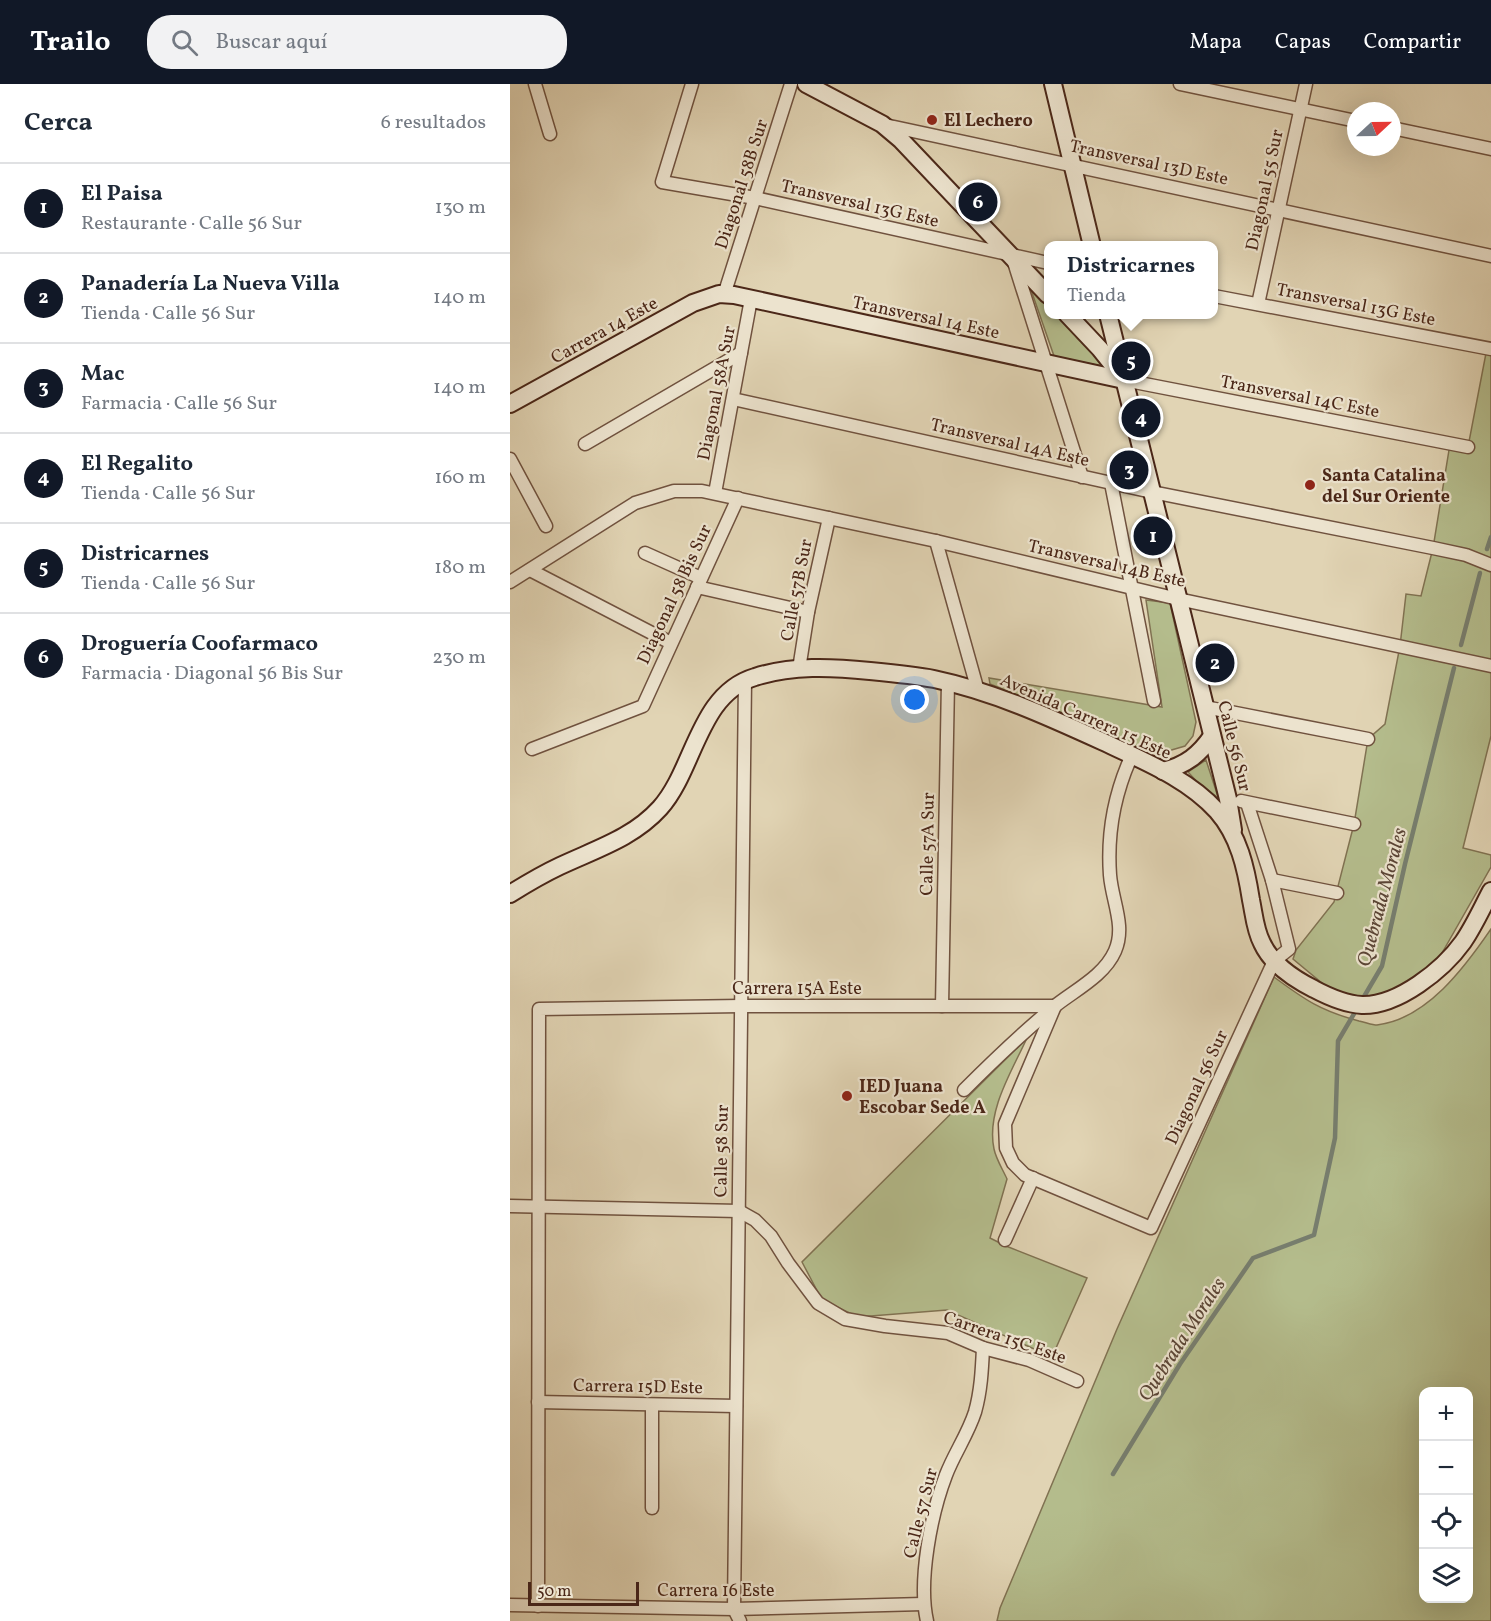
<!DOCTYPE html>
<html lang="es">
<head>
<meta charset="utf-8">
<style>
	body { margin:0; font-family:Vollkorn,serif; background:#f2f2f3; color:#1f2937 }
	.controls { position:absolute; right:18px; bottom:18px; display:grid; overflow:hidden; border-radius:12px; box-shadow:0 6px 24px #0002 }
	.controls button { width:54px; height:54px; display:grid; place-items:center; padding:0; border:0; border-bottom:2px solid #e0e1e3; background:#fff; color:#1f2937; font:30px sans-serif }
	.compass { position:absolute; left:837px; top:18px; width:54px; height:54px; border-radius:50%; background:#fff; box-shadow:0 6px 24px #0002; rotate:68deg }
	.scale { position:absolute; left:18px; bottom:15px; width:111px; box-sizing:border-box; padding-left:6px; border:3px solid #4b2718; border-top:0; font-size:16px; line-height:21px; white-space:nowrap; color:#4b2718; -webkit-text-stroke:4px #ece3ce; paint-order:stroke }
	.you { position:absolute; left:405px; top:616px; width:21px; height:21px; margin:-15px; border:4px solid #fff; border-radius:50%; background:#1a73e8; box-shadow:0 0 0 9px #1a73e833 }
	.badge { display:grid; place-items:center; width:39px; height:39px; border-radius:50%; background:#111827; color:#fff; font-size:20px; font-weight:700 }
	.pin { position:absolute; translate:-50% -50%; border:3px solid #fff; box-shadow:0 2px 6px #0006 }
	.popup { position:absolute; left:534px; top:157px; width:174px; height:78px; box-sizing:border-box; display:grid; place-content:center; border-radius:12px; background:#fff; filter:drop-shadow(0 2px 4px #0005); font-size:20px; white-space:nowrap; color:#747a83 }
	.popup b { font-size:22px; color:#1f2937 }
	.popup::after { content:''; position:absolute; left:50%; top:100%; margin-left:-12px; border:12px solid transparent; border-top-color:#fff }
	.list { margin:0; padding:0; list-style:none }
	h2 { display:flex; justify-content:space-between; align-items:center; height:78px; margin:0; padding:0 24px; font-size:26px }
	h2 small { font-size:20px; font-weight:400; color:#747a83 }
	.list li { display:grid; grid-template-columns:39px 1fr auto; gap:18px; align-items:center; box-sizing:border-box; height:90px; padding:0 24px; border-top:2px solid #e0e1e3 }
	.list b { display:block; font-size:22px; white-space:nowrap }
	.list p { margin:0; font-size:20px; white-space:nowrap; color:#747a83 }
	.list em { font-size:20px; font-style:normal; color:#747a83 }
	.icon { flex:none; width:33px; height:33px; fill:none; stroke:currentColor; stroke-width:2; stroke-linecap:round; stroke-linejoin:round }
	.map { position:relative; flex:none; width:981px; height:1537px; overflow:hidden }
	header { display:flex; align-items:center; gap:36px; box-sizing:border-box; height:84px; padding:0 30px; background:#111827; color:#fff }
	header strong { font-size:28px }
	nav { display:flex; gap:33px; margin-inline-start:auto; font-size:21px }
	.search { width:420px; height:54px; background:#f2f2f3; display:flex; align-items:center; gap:15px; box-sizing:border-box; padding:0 21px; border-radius:24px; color:#747a83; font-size:22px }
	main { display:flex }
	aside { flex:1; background:#fff }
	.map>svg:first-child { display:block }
</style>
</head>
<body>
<header>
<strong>Trailo</strong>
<div class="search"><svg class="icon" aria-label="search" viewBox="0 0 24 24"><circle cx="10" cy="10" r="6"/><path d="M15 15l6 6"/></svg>Buscar aquí</div>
<nav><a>Mapa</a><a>Capas</a><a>Compartir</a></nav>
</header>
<main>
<aside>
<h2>Cerca<small>6 resultados</small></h2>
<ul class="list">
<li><span class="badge">1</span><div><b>El Paisa</b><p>Restaurante · Calle 56 Sur</p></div><em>130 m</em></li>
<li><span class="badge">2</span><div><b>Panadería La Nueva Villa</b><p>Tienda · Calle 56 Sur</p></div><em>140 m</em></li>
<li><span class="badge">3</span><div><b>Mac</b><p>Farmacia · Calle 56 Sur</p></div><em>140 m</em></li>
<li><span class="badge">4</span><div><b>El Regalito</b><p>Tienda · Calle 56 Sur</p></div><em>160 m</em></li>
<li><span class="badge">5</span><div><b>Districarnes</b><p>Tienda · Calle 56 Sur</p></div><em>180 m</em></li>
<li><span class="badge">6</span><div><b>Droguería Coofarmaco</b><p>Farmacia · Diagonal 56 Bis Sur</p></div><em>230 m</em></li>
</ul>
</aside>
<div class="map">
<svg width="981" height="1537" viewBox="0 0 981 1537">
	<rect width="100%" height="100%" fill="#e1d4b4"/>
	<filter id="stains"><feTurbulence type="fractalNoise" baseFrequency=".00333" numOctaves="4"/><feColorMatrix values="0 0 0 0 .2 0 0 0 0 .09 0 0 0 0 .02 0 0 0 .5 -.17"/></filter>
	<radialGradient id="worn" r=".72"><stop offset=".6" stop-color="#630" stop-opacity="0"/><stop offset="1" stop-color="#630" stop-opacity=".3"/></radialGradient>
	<g fill="#b4bc8c" stroke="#807252" stroke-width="1.5" fill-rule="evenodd">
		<polygon points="520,203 538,222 538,230 547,231 600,284 544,272"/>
		<polygon points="977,264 981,265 981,652 953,764 981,771 981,783 924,883 893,904 864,915 841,913 818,904 783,875 786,866 824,818 844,740 858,655 875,640 890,562 896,510 911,512 923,464 940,360 958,363"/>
		<polygon points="636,516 660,519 686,638 683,652 675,662 648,670 628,664 595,646 480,600 479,594 652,623"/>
		<polygon points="696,676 712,725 678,688"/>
		<path d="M 981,845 L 981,1537 L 487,1537 L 490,1524 L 607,1245 L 764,893 C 795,916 811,927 849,937 C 855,938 862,941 867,941 C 917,935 955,883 981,845 ZM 914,1308 L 958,1308 L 958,1514 L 914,1514 Z"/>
		<path d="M 517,954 C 502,987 476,1027 484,1065 C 486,1075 493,1086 497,1095 L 480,1154 L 496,1162 L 577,1194 L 542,1273 L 437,1226 L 348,1233 L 312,1216 L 292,1178 Z"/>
	</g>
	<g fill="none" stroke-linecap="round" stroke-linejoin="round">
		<g stroke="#777e6f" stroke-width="4.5">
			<polyline points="977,465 981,453"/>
			<polyline points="951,561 970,489"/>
			<polyline points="852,916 872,882 895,780 944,584"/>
			<polyline points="603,1390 670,1280 743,1174 804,1151 825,1054 828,957 848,923"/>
		</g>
		<defs>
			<g id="street">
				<polyline points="25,0 40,50"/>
				<polyline points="182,0 152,98 245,114 538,179"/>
				<polyline points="670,0 846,37"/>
				<polyline points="375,41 981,172"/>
				<polyline points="882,44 981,65"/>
				<polyline points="503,175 572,393"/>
				<polyline points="214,211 281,0"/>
				<polyline points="704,212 981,265"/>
				<polyline points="748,220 796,0"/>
				<polyline points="614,296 958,363"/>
				<polyline points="223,315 642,408 923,464 956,471 981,481"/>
				<polyline points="75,360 231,269"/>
				<polyline points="0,375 36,442"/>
				<polyline points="601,399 644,617"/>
				<polyline points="205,409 241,215"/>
				<polyline points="426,457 468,607"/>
				<polyline points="135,469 191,494"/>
				<polyline points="20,486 161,559"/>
				<polyline points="0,498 125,419 164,407 192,407 426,457 668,515 981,582"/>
				<polyline points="187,503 298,528"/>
				<polyline points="289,585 298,528 319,434"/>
				<polyline points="695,623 858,655"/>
				<polyline points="22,665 133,622 228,414"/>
				<polyline points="731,717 844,740"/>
				<polyline points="762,796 827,809"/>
				<polyline points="432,922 438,598"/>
				<polyline points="545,922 495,1040 496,1064 503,1079 515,1091 641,1144 764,877 779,865 762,796 737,719"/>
				<path d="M 454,1006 C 483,977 513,948 545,922 C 565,906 594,892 605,867 C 616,842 602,817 600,791 C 597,749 604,710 622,671"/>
				<polyline points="0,1122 229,1127 245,1136 261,1152 278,1179 308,1219 335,1235 375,1242 438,1249 473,1264 519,1276 567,1297"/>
				<polyline points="495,1156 523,1094"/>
				<polyline points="28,1318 226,1322"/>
				<polyline points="142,1321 142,1424"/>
				<polyline points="0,1521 224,1525 413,1520"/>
				<polyline points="28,1522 29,925 231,922 545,922"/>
				<polyline points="230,1537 224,1525 235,596"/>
				<path d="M 417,1537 C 408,1497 421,1430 436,1391 C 444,1370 458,1350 465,1328 C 471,1307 472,1285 473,1264"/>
			</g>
			<g id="secondary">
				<polyline points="296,0 372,40 391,56 538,211"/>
				<polyline points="543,0 582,162"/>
				<polyline points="557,230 590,265 610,290"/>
				<polyline points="598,230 718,715 723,746"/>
				<polyline points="0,320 183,219 209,210 224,211 614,296"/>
				<path d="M 653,687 C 676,681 689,671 702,652"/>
				<path d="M 0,810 C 16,800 33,790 50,782 C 86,765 123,754 150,724 C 185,685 188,610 245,593 C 282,581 322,583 360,587 C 381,589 403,591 424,595 C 485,608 541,634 598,660 C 636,678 678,695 707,727 C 729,752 736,784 741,816 C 744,830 745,846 752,859 C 762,881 784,895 804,905 C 819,913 835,920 852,921 C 888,922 933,886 953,858 C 964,842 972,824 981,807"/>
			</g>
		</defs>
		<use href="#street" stroke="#70523f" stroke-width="15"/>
		<use href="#secondary" stroke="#4b2718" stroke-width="20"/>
		<use href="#street" stroke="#ece3ce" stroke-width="12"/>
		<use href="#secondary" stroke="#ece3ce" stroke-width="16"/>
	</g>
	<g fill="#8f2418" stroke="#ece3ce" stroke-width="2">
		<circle cx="422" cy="36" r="6"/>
		<circle cx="800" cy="401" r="6"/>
		<circle cx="337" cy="1012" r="6"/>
	</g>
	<g text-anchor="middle" stroke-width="4.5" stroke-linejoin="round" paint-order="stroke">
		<g font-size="18" font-weight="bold" fill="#4b2718" stroke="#ece3ce" text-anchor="start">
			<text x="434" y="42">El Lechero</text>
			<text x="812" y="397">Santa Catalina<tspan x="812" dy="21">del Sur Oriente</tspan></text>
			<text x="349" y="1008">IED Juana<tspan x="349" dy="21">Escobar Sede A</tspan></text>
		</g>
		<g font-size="18" fill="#4b2718" stroke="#ece3ce">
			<text transform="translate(639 78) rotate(12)" y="6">Transversal 13D Este</text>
			<text transform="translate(231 100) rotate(-72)" y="6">Diagonal 58B Sur</text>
			<text transform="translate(754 106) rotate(-78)" y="6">Diagonal 55 Sur</text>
			<text transform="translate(350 119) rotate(13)" y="6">Transversal 13G Este</text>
			<text transform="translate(846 220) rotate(11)" y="6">Transversal 13G Este</text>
			<text transform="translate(416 233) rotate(12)" y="6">Transversal 14 Este</text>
			<text transform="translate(94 246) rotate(-29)" y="6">Carrera 14 Este</text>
			<text transform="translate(206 309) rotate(-79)" y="6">Diagonal 58A Sur</text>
			<text transform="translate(790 312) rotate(11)" y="6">Transversal 14C Este</text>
			<text transform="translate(500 358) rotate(13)" y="6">Transversal 14A Este</text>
			<text transform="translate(597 479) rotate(13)" y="6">Transversal 14B Este</text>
			<text transform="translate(286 506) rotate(-79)" y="6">Calle 57B Sur</text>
			<text transform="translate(164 510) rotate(-65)" y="6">Diagonal 58 Bis Sur</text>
			<text transform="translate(576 632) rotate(24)" y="6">Avenida Carrera 15 Este</text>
			<text transform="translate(725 662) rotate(76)" y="6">Calle 56 Sur</text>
			<text transform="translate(417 760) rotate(-89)" y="6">Calle 57A Sur</text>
			<text x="287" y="910">Carrera 15A Este</text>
			<text transform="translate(686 1003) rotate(-65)" y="6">Diagonal 56 Sur</text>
			<text transform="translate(211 1067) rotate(-89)" y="6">Calle 58 Sur</text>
			<text transform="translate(495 1253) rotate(19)" y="6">Carrera 15C Este</text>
			<text transform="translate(128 1302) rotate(1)" y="6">Carrera 15D Este</text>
			<text transform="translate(410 1429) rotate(-76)" y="6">Calle 57 Sur</text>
			<text x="206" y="1512">Carrera 16 Este</text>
		</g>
		<g font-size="20" font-style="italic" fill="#5a4435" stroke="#ece3ce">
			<text transform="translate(871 813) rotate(-75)" y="7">Quebrada Morales</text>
			<text transform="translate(671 1255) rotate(-57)" y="7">Quebrada Morales</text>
		</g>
	</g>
	<rect width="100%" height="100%" filter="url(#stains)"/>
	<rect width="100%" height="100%" fill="url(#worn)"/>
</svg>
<div class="controls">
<button>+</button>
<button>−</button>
<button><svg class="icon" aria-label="locate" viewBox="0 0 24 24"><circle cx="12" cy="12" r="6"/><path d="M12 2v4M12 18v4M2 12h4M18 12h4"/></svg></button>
<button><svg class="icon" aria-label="layers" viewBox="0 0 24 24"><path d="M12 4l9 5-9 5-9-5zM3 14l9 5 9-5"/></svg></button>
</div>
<svg class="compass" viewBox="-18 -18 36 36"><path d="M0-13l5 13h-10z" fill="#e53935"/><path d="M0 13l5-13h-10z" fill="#747a83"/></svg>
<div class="scale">50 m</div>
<div class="you"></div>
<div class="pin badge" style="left:643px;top:452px">1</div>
<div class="pin badge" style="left:705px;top:579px">2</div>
<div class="pin badge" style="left:619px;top:386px">3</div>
<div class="pin badge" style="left:631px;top:334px">4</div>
<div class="pin badge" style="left:621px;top:277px">5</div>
<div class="popup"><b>Districarnes</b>Tienda</div>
<div class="pin badge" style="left:468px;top:118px">6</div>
</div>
</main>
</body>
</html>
